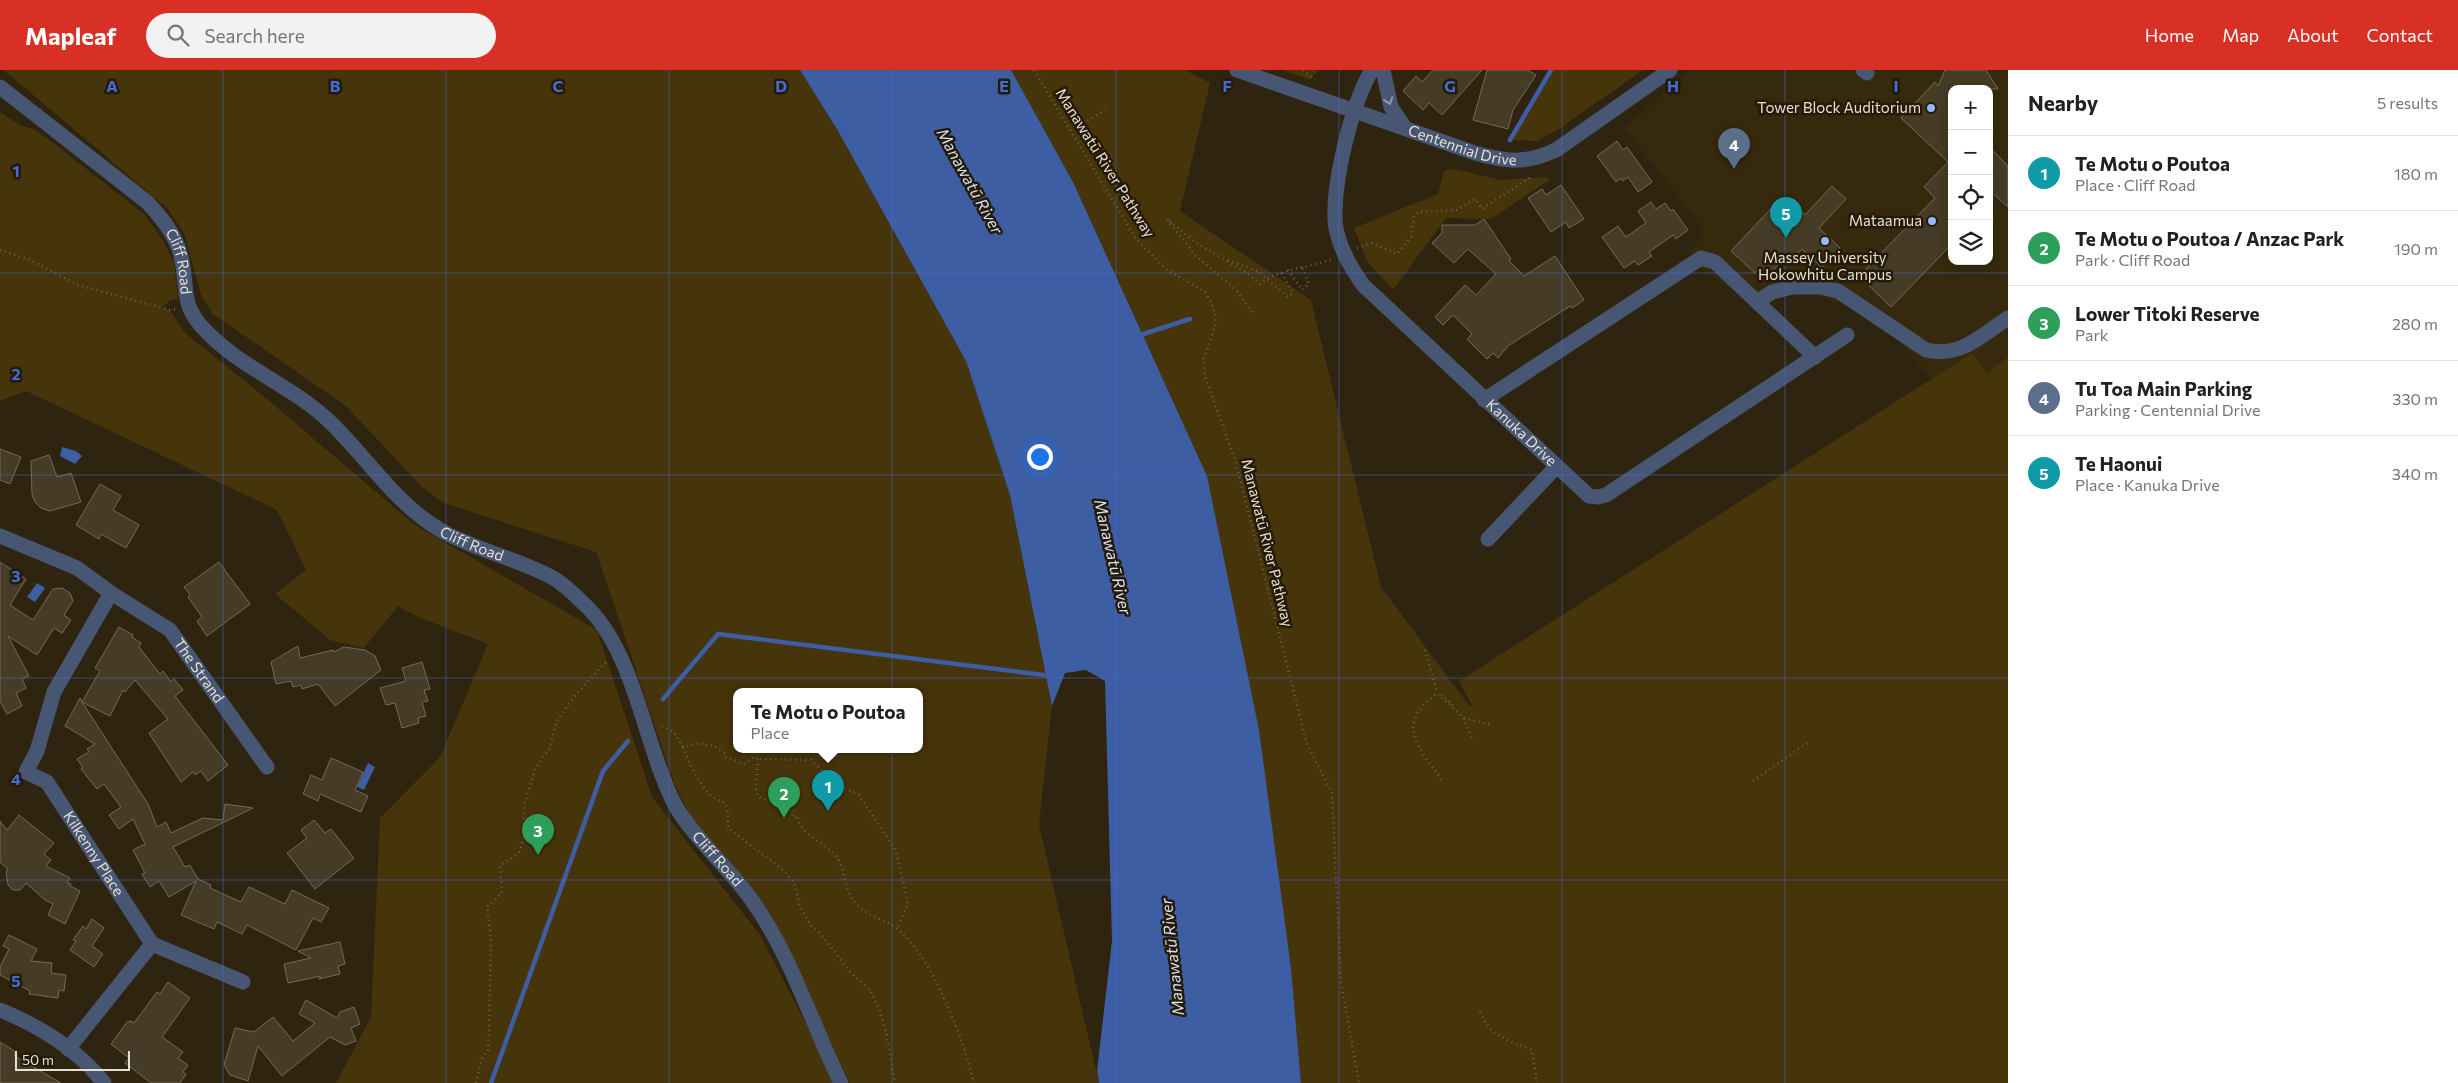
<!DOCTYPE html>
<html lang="en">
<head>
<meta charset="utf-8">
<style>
	body { margin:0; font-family:Commissioner,sans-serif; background:#f2f2f2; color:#202124 }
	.controls { position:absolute; right:15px; top:15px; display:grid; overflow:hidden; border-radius:10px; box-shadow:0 2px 12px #0003 }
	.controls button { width:45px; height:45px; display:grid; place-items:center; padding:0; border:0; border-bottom:1px solid #e0e0e0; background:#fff; color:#202124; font:25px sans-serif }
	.scale { position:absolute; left:15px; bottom:12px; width:115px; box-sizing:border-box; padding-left:5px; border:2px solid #e6dfd3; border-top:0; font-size:14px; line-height:18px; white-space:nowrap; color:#e6dfd3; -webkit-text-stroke:4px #241a06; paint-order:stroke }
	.you { position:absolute; left:1039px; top:386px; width:18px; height:18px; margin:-12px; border:4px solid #fff; border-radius:50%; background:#1a73e8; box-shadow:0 0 0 8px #1a73e833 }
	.badge { display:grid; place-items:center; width:32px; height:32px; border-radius:50%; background:#d93025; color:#fff; font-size:16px; font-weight:700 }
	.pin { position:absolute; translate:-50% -41px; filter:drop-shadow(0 1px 2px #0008) }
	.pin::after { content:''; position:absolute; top:26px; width:18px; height:15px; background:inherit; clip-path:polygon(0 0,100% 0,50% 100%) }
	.popup { position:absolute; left:733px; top:618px; width:190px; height:65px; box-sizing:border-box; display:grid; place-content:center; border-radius:10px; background:#fff; filter:drop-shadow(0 1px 4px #0005); font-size:16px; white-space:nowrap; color:#757577 }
	.popup b { font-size:19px; color:#202124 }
	.popup::after { content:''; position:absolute; left:50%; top:100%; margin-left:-10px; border:10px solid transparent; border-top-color:#fff }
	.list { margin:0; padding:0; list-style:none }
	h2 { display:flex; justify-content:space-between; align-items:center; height:65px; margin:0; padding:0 20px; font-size:21px }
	h2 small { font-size:16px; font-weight:400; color:#757577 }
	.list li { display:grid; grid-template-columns:32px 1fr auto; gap:15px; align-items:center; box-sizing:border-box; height:75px; padding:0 20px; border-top:1px solid #e0e0e0 }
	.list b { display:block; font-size:19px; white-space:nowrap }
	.list p { margin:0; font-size:16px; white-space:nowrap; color:#757577 }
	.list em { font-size:16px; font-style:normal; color:#757577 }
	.icon { flex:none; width:28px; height:28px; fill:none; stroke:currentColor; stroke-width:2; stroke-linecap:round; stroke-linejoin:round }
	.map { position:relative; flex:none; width:2008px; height:1013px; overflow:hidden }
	header { display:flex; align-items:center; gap:30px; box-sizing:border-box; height:70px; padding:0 25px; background:#d93025; color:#fff }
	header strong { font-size:24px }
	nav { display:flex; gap:28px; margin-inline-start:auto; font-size:18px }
	.search { width:350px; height:45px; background:#f2f2f2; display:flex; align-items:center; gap:12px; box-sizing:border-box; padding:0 18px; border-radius:28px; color:#757577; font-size:19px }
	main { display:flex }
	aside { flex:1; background:#fff }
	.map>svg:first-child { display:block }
</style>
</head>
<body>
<header>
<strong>Mapleaf</strong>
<div class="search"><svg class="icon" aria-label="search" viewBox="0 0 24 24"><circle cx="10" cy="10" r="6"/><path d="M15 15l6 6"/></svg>Search here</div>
<nav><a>Home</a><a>Map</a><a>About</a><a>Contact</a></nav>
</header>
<main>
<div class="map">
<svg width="2008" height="1013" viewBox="0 0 2008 1013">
	<rect width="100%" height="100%" fill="#2e2410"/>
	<path fill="#36290d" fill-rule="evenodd" d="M 1690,0 L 2008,0 L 2008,287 L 1950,333 L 1900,271 L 1848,236 L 1805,222 L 1760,228 L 1735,221 L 1704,201 L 1690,181 L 1705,161 L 1624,58 ZM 1952,19 L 1989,19 L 1989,191 L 1952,191 Z"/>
	<g fill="#46340b" fill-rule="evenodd">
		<path d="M 4,0 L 800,0 L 838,61 L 966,291 L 1010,425 L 1052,636 L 1039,755 L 1099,1013 L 850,1013 L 796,901 L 690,745 L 674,713 L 596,482 L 444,433 L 422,417 L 346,336 L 213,244 L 202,228 L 184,163 L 168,139 ZM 737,622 L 919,622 L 919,680 L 737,680 Z"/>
		<polygon points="1011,0 1185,0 1210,13 1180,141 1311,230 1381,517 1470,637 1472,635 1459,611 1972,283 1987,303 2008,287 2008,1013 1301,1013 1291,898 1207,406 1073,112"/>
		<polygon points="1283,0 1317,0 1318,1 1310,10"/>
		<polygon points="1551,0 1643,0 1559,59 1537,71 1510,70"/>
		<polygon points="0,42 20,55 35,60 56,75 145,145 164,172 174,193 178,229 171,230 162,237 170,240 185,263 261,324 415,455 597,560 652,727 760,865 815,971 833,1013 336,1013 371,947 380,748 440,687 488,574 418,547 398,536 364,578 330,570 275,524 306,500 277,440 26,321 0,331"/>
		<polygon points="1454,99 1501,110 1544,107 1551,109 1491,149 1446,148 1393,220 1367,191 1354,158 1438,124 1444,101"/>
	</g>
	<g fill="#3e5ea3">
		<polygon points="800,0 1011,0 1073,112 1207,406 1259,660 1291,898 1301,1013 1099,1013 1097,1001 1112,871 1105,611 1086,600 1065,603 1052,636 1010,425 966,291 838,61"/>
		<polygon points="62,377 76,381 82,386 75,394 60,386"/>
		<polygon points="37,513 45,518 35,532 27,527"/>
		<polygon points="368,693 375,697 364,720 357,717"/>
	</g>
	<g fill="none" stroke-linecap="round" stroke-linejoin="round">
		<g stroke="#3e5ea3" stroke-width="4.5">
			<polyline points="1510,70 1551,0"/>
			<polyline points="1137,266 1190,249"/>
			<polyline points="663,629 718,564 1051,606"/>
			<polyline points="491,1013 603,701 628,671"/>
		</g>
	</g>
	<g fill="#453b26" stroke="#766a54">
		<polygon points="1433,0 1482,0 1442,45 1429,33 1423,40 1403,21 1416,6 1422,12"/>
		<polygon points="1487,0 1528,0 1536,5 1513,40 1508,59 1473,50"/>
		<polygon points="1945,0 1986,0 1998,19 1952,19 1952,174 1891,237 1859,206 1935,128 1924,117 1948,92 1901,48 1935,12 1938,16"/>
		<polygon points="1617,71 1623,80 1627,77 1652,112 1638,122 1628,107 1623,111 1621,108 1616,112 1597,86"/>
		<polygon points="1989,77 2008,96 2008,137 1989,120"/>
		<polygon points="1561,115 1584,149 1569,158 1566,152 1551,162 1528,128 1542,119 1546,125"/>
		<polygon points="1832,116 1846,129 1819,158 1840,178 1822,198 1802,179 1788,194 1783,189 1769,205 1760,197 1755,203 1731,181 1779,130 1797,147 1802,142 1805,145"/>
		<polygon points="1651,132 1656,139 1665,133 1671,141 1673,139 1688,160 1676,169 1673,165 1649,182 1652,186 1638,195 1635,191 1624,198 1602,167 1618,156 1626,167 1646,153 1638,141"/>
		<polygon points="1484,149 1511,189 1509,191 1524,206 1555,186 1584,230 1572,238 1570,236 1508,276 1498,288 1493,283 1487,289 1467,269 1472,264 1453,245 1443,255 1435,247 1465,215 1476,225 1496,204 1468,179 1454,193 1432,173 1442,163 1442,155 1475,155"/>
		<polygon points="0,379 21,387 10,414 0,410"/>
		<polygon points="49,385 57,407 71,403 81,432 50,441 41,438 35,432 32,424 31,391"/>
		<polygon points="100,414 121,426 113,440 139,455 126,478 101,464 99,469 76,455"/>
		<polygon points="0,492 26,509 10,535 33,550 53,519 62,518 70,523 73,531 64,545 71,550 62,563 54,558 37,585 8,566 29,606 22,609 26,618 16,623 22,636 7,644 0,631"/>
		<polygon points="219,492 250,534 207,566 197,551 202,547 188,527 190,525 184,517"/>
		<polygon points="119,557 133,565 132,567 141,573 139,577 160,604 163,601 171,612 174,609 183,620 175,626 228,695 208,711 201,701 195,705 193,702 181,712 149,663 168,649 135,610 125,622 123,620 110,646 82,632 148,734 157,757 166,752 171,763 203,748 223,750 225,734 253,738 173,777 185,797 190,795 198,809 211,815 210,818 241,832 249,817 285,834 292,820 329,838 321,852 313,848 296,880 247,855 242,864 217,852 214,859 181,845 196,811 169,827 159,811 150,817 142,804 145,803 133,780 145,774 133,749 119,759 109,745 121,737 104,714 97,719 81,699 83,698 77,689 89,682 87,679 95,674 65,656 80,628 82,632 100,601 95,598"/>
		<polygon points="298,576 300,588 333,580 334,582 344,577 365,580 375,586 381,600 335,636 318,614 302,619 301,615 293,617 291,611 276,614 271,592"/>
		<polygon points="422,592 430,619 424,620 428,631 422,632 426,646 418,648 419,653 402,658 395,633 386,635 380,618 406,611 402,598"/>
		<polygon points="331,688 363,702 355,720 368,726 361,742 320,724 318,731 303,724 311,705 322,710"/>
		<polygon points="19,745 54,773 44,784 51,790 46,796 70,808 67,813 71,814 70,816 80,821 65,854 48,845 53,834 45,830 26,813 20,820 13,820 8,815 6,802 8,799 0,792 0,751 7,760"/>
		<polygon points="314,750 325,763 331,759 354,788 315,819 287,783 307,768 301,760"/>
		<polygon points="92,849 104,858 92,876 103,884 94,897 70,880 76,871 73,870 83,856 86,859"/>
		<polygon points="9,865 37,879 31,891 52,893 51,903 66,905 64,921 59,920 58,928 29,924 30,921 0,905 0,897 9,879 3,876"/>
		<polygon points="340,872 345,894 338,896 340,904 319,909 321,906 288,913 284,894 311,888 298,881"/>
		<polygon points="168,912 190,928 162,967 183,982 178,988 188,995 183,1002 186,1004 180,1013 151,1013 125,993 129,988 111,974 127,952 131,951 134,953 157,922 160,924"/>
		<polygon points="306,930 337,948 340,942 354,937 360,954 351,958 356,971 345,975 330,967 282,1006 258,976 248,1011 230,1005 224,995 235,958 254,962 273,947 293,971 315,953 299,944"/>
		<polygon points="0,972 16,982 14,986 18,988 61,1013 0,1013"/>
	</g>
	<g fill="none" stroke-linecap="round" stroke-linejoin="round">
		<g stroke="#6c6352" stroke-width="2.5" stroke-dasharray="1 4" stroke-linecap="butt">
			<polyline points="1034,0 1136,169 1166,199 1205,222 1211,232 1215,244 1215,257 1204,288 1205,307 1235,390 1307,674 1332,723 1341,913 1359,1013"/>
			<polyline points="1303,0 1315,10"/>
			<polyline points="1079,56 1105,40"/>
			<polyline points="1357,178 1372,173 1397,184 1411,167 1414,147 1418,142 1457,140 1475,129 1482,139 1529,108 1529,105"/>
			<polyline points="0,180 30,190 78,215 170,240 175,239"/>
			<polyline points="1228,190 1259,202 1288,227 1293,223 1281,202"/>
			<polyline points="1288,200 1302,220 1309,214 1302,197"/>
			<path d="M 1252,242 L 1237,221 L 1195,185 L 1167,149 L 1198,174 L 1247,203 L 1260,214 C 1281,197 1307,199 1332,189"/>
			<polyline points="1425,580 1437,622"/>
			<polyline points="1441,625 1456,638"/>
			<polyline points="1464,648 1492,655"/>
			<polyline points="662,656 673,661 683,677 701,673 703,675 714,676 724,683 725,687 744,694 754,686 758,689 811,690 836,714 859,725 896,781 908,834 897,858"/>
			<path d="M 683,677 C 689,692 695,706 705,719 C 720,739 729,721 728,758 L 782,799 L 794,812 L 800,836 L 811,856 L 820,863 L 850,902 L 870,920 L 880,941 L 887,966 L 895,1013"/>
			<path d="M 758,689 L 756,719 L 758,727 C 769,732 778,728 787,732 L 787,736 L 794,740 L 792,746 L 794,748 L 798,746 C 798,765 829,774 838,789 C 845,801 844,815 850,825 C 864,849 886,847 902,863 C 935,894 963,969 974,1013"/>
			<path d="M 1441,710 C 1437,701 1430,695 1425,687 C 1405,658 1412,643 1437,623 L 1463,647 L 1472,669"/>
			<polyline points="1753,711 1810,671"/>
			<path d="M 1480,942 C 1490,967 1508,970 1532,980 L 1537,1013"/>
			<polyline points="476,1013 482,988 488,980 489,966 491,868 487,837 502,823 500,796 519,783 524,768 524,736 535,699 549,679 557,651 576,624 607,591"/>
		</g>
		<g stroke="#475673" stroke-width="15">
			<path id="s1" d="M 1237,0 L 1475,83 C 1507,92 1526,94 1556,80 L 1670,0"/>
			<path id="s2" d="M 1372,0 C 1352,30 1328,128 1337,163 C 1342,183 1352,199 1363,215 L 1589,426 L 1598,427 L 1606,425 L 1847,265"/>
			<polyline points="1383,0 1391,37 1405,58"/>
			<polyline points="1863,0 1867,3"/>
			<path id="s3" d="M 0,17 L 147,132 C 163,149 178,168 182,191 C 188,223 181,236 206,261 C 241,298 292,316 329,351 C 367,387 395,434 442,461 C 477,481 520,489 555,509 C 564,515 574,524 582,532 C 635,579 643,672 674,733 C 691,765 729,798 751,829 C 791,885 811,952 841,1013"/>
			<path d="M 1757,232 L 1772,222 L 1793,217 L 1820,217 L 1838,221 L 1926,280 C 1961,288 1980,266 2008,248"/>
			<polyline points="1484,330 1701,188 1715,192 1815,287"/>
			<path id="s4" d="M 0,466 L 77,498 L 111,523 L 170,560 L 267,697"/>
			<polyline points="1488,469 1556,397"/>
			<path id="s5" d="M 111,523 L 54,622 L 37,681 L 26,702 L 47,712 L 152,874 L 243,912"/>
			<path d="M 0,940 C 39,956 78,980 104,1013"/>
			<polyline points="68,979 152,874"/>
		</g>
	</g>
	<defs><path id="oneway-chevron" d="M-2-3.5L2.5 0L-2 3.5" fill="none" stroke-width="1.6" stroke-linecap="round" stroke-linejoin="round" transform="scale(1.25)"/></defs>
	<use stroke="#969aa3" href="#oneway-chevron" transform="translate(1389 31) rotate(71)"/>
	<path fill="none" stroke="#456bd7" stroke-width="1" stroke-opacity="0.55" d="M 223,0 L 223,1013M 446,0 L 446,1013M 669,0 L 669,1013M 892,0 L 892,1013M 1116,0 L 1116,1013M 1339,0 L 1339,1013M 1562,0 L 1562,1013M 1785,0 L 1785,1013M 0,203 L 2008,203M 0,405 L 2008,405M 0,608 L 2008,608M 0,810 L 2008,810"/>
	<g fill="#94b7fd" stroke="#241a06" stroke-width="2">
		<circle cx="1931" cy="38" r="5"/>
		<circle cx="1932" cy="151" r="5"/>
		<circle cx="1825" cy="171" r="5"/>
	</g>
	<g text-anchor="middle" stroke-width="5" stroke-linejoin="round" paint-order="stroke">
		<g font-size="15" fill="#e6dfd3" stroke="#241a06" text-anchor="end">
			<text x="1921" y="43">Tower Block Auditorium</text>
			<text x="1922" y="156">Mataamua</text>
			<text x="1825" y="193" text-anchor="middle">Massey University<tspan x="1825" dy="17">Hokowhitu Campus</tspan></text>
		</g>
		<g font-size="15" fill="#e6dfd3" stroke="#241a06">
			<text dy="5" stroke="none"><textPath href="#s1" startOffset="238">Centennial Drive</textPath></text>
			<text transform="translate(1105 93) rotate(58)" y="5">Manawatū River Pathway</text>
			<text dy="5" stroke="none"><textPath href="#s3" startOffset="256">Cliff Road</textPath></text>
			<text dy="5" stroke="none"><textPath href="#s2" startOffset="444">Kanuka Drive</textPath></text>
			<text dy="5" stroke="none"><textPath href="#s3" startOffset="676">Cliff Road</textPath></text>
			<text transform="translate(1267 473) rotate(76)" y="5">Manawatū River Pathway</text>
			<text dy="5" stroke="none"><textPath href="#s4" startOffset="245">The Strand</textPath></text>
			<text dy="5" stroke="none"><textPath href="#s5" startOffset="308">Kilkenny Place</textPath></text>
			<text dy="5" stroke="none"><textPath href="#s3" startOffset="1096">Cliff Road</textPath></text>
		</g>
		<g font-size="16" font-style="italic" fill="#d7e1f5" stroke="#241a06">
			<text transform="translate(970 111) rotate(61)" y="6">Manawatū River</text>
			<text transform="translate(1113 487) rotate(77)" y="6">Manawatū River</text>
			<text transform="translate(1172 887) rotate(-96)" y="6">Manawatū River</text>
		</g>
	</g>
	<g font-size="16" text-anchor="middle" font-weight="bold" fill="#456bd7" stroke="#241a06" stroke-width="5" stroke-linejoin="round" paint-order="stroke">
		<text x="112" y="22">A</text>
		<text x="335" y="22">B</text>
		<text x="558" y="22">C</text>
		<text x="781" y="22">D</text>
		<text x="1004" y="22">E</text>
		<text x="1227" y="22">F</text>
		<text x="1450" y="22">G</text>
		<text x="1673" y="22">H</text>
		<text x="1896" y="22">I</text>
		<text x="16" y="107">1</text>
		<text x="16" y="310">2</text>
		<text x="16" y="512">3</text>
		<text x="16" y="715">4</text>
		<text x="16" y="917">5</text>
	</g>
</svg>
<div class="controls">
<button>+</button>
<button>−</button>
<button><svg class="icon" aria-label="locate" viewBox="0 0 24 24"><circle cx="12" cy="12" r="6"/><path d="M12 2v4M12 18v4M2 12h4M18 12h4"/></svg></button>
<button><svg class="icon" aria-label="layers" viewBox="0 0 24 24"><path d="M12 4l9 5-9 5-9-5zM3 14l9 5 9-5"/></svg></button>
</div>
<div class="scale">50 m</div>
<div class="you"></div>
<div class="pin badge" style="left:828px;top:741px;background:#0f9aa8">1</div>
<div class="popup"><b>Te Motu o Poutoa</b>Place</div>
<div class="pin badge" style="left:784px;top:748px;background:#2e9e5b">2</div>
<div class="pin badge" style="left:538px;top:785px;background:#2e9e5b">3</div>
<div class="pin badge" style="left:1734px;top:99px;background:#5c6f8a">4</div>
<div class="pin badge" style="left:1786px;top:168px;background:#0f9aa8">5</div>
</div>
<aside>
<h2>Nearby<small>5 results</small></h2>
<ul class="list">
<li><span class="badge" style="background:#0f9aa8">1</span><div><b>Te Motu o Poutoa</b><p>Place · Cliff Road</p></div><em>180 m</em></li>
<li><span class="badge" style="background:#2e9e5b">2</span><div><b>Te Motu o Poutoa / Anzac Park</b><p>Park · Cliff Road</p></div><em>190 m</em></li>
<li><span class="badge" style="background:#2e9e5b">3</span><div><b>Lower Titoki Reserve</b><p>Park</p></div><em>280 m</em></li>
<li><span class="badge" style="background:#5c6f8a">4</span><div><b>Tu Toa Main Parking</b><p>Parking · Centennial Drive</p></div><em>330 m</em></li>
<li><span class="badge" style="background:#0f9aa8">5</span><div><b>Te Haonui</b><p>Place · Kanuka Drive</p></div><em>340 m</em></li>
</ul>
</aside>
</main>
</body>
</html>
